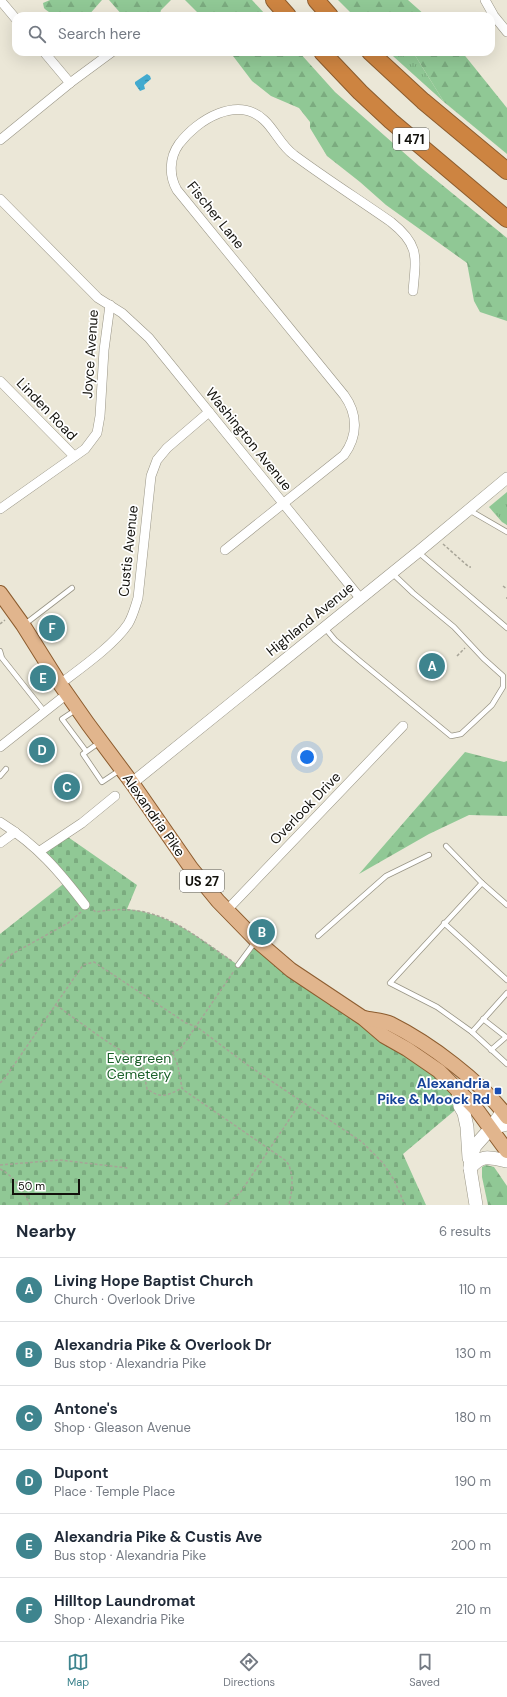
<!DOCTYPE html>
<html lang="en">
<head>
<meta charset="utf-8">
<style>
	body { margin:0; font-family:"DM Sans",sans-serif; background:#f6f6f7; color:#1f2937 }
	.scale { position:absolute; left:12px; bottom:10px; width:68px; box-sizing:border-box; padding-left:4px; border:2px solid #12110c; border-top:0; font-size:11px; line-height:14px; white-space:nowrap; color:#12110c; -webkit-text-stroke:3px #fff; paint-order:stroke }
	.you { position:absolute; left:307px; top:757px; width:14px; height:14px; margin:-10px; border:3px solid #fff; border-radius:50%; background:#1a73e8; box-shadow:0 0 0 6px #1a73e833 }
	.badge { display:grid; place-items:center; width:26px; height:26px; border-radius:50%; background:#3e848e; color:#fff; font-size:13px; font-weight:700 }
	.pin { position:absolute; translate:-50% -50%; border:2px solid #fff; box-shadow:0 1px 4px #0006 }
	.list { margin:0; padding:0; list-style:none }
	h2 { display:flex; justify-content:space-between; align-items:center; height:52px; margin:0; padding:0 16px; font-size:17px }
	h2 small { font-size:13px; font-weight:400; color:#747a83 }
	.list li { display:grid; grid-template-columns:26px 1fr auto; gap:12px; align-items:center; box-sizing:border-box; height:64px; padding:0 16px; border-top:1px solid #e0e1e3 }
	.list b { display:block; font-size:15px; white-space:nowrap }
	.list p { margin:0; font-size:13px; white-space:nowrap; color:#747a83 }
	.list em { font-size:13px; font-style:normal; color:#747a83 }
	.icon { flex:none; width:22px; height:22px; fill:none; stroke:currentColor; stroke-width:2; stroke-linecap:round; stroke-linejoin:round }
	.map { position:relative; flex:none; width:507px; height:1205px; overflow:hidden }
	.search { position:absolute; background:#fff; box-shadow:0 4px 16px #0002; left:12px; right:12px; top:12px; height:44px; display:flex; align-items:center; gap:10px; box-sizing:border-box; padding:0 14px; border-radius:12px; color:#747a83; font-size:15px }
	.sheet { height:436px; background:#fff }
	nav { display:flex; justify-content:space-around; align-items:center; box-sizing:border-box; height:56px; border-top:1px solid #e0e1e3; background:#fff; font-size:11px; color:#747a83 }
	nav a { display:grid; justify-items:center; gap:2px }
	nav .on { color:#3e848e }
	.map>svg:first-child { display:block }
</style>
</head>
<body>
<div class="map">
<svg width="507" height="1205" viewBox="0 0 507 1205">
	<defs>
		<pattern id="grass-tufts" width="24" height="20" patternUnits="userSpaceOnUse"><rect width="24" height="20" fill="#90c895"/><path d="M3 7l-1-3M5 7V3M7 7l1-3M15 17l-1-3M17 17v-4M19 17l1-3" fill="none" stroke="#7bab7f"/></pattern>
		<pattern id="forest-firs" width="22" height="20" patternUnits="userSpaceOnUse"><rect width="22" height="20" fill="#90c895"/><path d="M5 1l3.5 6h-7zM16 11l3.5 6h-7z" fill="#7bab7f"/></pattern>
		<pattern id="cemetery-stones" width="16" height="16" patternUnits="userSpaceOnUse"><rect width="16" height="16" fill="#90c895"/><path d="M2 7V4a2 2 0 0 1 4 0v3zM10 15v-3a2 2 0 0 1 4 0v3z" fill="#7bab7f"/></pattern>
		<pattern id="water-ripples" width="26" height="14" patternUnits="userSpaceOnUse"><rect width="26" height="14" fill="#42aacf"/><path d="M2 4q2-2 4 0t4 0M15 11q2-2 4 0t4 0" fill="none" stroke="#3689a6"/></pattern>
	</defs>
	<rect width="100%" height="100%" fill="#ebe7d7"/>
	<g fill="url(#grass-tufts)">
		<polygon points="389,52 413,52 444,102 394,57"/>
		<polygon points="507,492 507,525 502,522 489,507"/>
	</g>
	<g fill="url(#forest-firs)">
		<path d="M 50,0 L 102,0 L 88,16 C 82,16 53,14 49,12 C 47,11 45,9 44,8 L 43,3 Z"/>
		<polygon points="109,0 171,0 161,10 160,14 162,16 123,16"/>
		<polygon points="185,0 252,0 267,16 201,16"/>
		<polygon points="338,0 408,0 426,16 354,16"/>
		<polygon points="230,52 299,52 335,92 419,166 507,238 507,321 480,312 474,301 467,263 386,205 360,182 327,156 310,128 310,122 299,108 271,96 252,81"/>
		<polygon points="413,52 462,52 507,108 507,154 444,102"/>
		<polygon points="465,752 504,762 507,761 507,816 469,815 429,834 359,874"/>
		<polygon points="486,1165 494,1167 507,1186 507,1205 488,1205 482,1177 482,1167"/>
	</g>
	<path fill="url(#cemetery-stones)" d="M 65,835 L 137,885 L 127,909 C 173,914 201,940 238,965 L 256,940 L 439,1071 L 460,1106 L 403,1154 L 426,1205 L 0,1205 L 0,934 L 67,881 L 40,851 Z"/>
	<polygon fill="url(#water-ripples)" points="147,74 150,76 151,79 144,85 145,89 140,91 135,84 135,82"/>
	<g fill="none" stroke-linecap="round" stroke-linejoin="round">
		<defs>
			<g id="service">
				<polyline points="469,510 507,532"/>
				<polyline points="418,552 507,628"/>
				<polyline points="25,624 72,588"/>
				<polyline points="325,628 335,640 361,662 451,736 461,734 492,705 503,687 503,676 483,658 454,627 413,593 392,573"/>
				<polyline points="0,651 2,658 44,711"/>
				<polyline points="77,709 62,719 86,751"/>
				<polyline points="100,742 83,754 102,782 120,770"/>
				<polyline points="0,776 6,769"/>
				<polyline points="446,846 482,883"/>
				<polyline points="507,905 482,883 390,983 437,1007 472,1032 507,1064"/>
				<polyline points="444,923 507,980"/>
				<polyline points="318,936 386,876 429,855"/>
				<polyline points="238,965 255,942"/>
				<polyline points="483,1019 506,1037 491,1050"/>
				<polyline points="472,1032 507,993"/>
			</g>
			<g id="minor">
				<polyline points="0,0 16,19"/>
				<polyline points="485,0 494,16 507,32"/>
				<polyline points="44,52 70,83"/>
				<polyline points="0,140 70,83 112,52"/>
				<polyline points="0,199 98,298 122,313 149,338 360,598"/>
				<polyline points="0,381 74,456"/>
				<polyline points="0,509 85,449 97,433 100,416 104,350 110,305"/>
				<path d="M 225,550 L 344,455 C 358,436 358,414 344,395 L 177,190 C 169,176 169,158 179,144 C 197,120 237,95 264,120 C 275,130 281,146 294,155 C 325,178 358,199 391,222 C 420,245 416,257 413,291"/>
				<path d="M 60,684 C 81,668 114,645 128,624 C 133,616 135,607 138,598 L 151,476 L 157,460 L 167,448 L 209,412"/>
				<polyline points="0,747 67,694"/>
				<path d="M 0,822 C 37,845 59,871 85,905"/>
				<polyline points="0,843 15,832"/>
				<polyline points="40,851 82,823 115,796"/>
				<polyline points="227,910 403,726"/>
			</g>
			<polyline id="tertiary" points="132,783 418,552 507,478"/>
			<g id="secondary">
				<polyline points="458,1089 460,1106 464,1113 467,1127 469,1158"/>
				<polyline points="491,1128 507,1124"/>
				<path d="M 470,1168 C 483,1153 490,1158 507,1161"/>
				<polyline points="476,1205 470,1168 471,1156 475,1146 491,1128 503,1111"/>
			</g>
			<g id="primary">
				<polyline points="0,593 23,625 60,684 88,724 132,783 191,868 218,901 256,940 291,970 363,1018 384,1036 407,1049 439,1071 477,1110 507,1151"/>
				<path d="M 364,1018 C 372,1020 383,1020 391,1024 C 429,1043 482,1082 507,1117"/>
			</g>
			<g id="motorway">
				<polyline points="274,0 288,16"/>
				<polyline points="316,0 330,16"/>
				<polyline points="322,52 360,92 391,121 507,219"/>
				<polyline points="370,52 423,101 507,171"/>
			</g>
		</defs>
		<use href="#service" stroke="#999586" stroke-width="6"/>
		<use href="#minor" stroke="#999586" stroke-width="10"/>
		<use href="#tertiary" stroke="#999586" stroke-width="12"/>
		<use href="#secondary" stroke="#999586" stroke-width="14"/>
		<use href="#primary" stroke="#8c5c2e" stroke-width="16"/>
		<use href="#motorway" stroke="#8c5c2e" stroke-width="18"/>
		<g stroke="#a7a497" stroke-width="1.5" stroke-dasharray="3 2" stroke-linecap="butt">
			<polyline points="443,544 469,567 471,567"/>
			<polyline points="503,586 507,589"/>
			<polyline points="506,598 507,598"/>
			<polyline points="0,624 5,620"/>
			<polyline points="457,656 465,648"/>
			<path d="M 93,910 L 96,912 C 157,901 186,930 232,961"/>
			<polyline points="0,966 12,954 68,923 81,912"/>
			<path d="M 56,1005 C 70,1015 135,1064 147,1063 C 159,1062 171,1054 181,1048 L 234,971"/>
			<polyline points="173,1053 178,1066 182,1088 185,1091 285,1160 289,1165 292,1176 292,1189 289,1205"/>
			<path d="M 142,1062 L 147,1089 C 162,1099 166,1096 182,1088"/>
			<polyline points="0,1083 5,1078 83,965 94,962 186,1023 197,1027 249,1066 362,1142 383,1163 394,1180 405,1205"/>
			<polyline points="0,1165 60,1160 128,1168"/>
			<path d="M 0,1169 C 15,1177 23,1190 30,1205"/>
			<polyline points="225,1205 240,1193 301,1102"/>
		</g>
		<use href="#service" stroke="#fff" stroke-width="4.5"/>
		<use href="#minor" stroke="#fff" stroke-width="9"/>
		<use href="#tertiary" stroke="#fff" stroke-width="11"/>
		<use href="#secondary" stroke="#fff" stroke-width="13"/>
		<use href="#primary" stroke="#e1b58d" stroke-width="14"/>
		<use href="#motorway" stroke="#cd8441" stroke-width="16"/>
	</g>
	<rect fill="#1a4fb4" stroke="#fff" stroke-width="1.5" x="494" y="1087" width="8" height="8" rx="2"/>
	<g text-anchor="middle" stroke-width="3.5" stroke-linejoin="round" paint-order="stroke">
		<g fill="#fff" stroke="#595855" stroke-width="1">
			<rect x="393" y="128" width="36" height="22" rx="3"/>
			<rect x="180" y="870" width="44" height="22" rx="3"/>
		</g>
		<g font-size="13" font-weight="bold" fill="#12110c">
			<text x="411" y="144">I 471</text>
			<text x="202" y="886">US 27</text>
		</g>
		<g font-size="14" fill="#12110c" stroke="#fff">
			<text transform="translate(216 215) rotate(51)" y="5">Fischer Lane</text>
			<text transform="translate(90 354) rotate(-86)" y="5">Joyce Avenue</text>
			<text transform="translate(47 409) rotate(46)" y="5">Linden Road</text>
			<text transform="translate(249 439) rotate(51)" y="5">Washington Avenue</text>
			<text transform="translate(128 551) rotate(-84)" y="5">Custis Avenue</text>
			<text transform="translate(310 619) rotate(-39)" y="5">Highland Avenue</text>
			<text transform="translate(305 808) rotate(-46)" y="5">Overlook Drive</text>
			<text transform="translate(154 815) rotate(55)" y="5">Alexandria Pike</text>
		</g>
		<g font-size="14" fill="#1c612a" stroke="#fff">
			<text x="139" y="1063">Evergreen<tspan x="139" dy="16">Cemetery</tspan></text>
		</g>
		<g font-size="14" font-weight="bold" fill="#164399" stroke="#fff" text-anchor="end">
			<text x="490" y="1088">Alexandria<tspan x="490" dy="16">Pike &amp; Moock Rd</tspan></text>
		</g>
	</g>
</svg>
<div class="scale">50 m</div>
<div class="you"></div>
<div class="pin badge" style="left:432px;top:666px">A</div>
<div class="pin badge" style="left:262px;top:932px">B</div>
<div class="pin badge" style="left:67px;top:787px">C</div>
<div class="pin badge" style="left:42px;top:750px">D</div>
<div class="pin badge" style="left:43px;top:678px">E</div>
<div class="pin badge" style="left:52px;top:628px">F</div>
<div class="search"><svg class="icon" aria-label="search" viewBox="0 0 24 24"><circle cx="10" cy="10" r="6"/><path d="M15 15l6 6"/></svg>Search here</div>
</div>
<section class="sheet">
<h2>Nearby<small>6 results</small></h2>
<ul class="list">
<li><span class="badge">A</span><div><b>Living Hope Baptist Church</b><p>Church · Overlook Drive</p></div><em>110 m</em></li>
<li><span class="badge">B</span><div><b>Alexandria Pike &amp; Overlook Dr</b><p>Bus stop · Alexandria Pike</p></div><em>130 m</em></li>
<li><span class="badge">C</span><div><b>Antone's</b><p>Shop · Gleason Avenue</p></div><em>180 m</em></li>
<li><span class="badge">D</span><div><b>Dupont</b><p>Place · Temple Place</p></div><em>190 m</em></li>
<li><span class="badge">E</span><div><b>Alexandria Pike &amp; Custis Ave</b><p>Bus stop · Alexandria Pike</p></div><em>200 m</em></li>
<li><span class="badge">F</span><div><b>Hilltop Laundromat</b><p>Shop · Alexandria Pike</p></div><em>210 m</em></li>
</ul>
</section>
<nav>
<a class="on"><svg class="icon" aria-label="map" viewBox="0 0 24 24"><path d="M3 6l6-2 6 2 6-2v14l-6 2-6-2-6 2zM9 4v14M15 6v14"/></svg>Map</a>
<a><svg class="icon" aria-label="directions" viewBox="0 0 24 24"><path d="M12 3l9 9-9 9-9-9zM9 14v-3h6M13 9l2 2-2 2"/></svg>Directions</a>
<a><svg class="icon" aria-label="saved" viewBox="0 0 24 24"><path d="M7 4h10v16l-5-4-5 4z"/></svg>Saved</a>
</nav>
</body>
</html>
